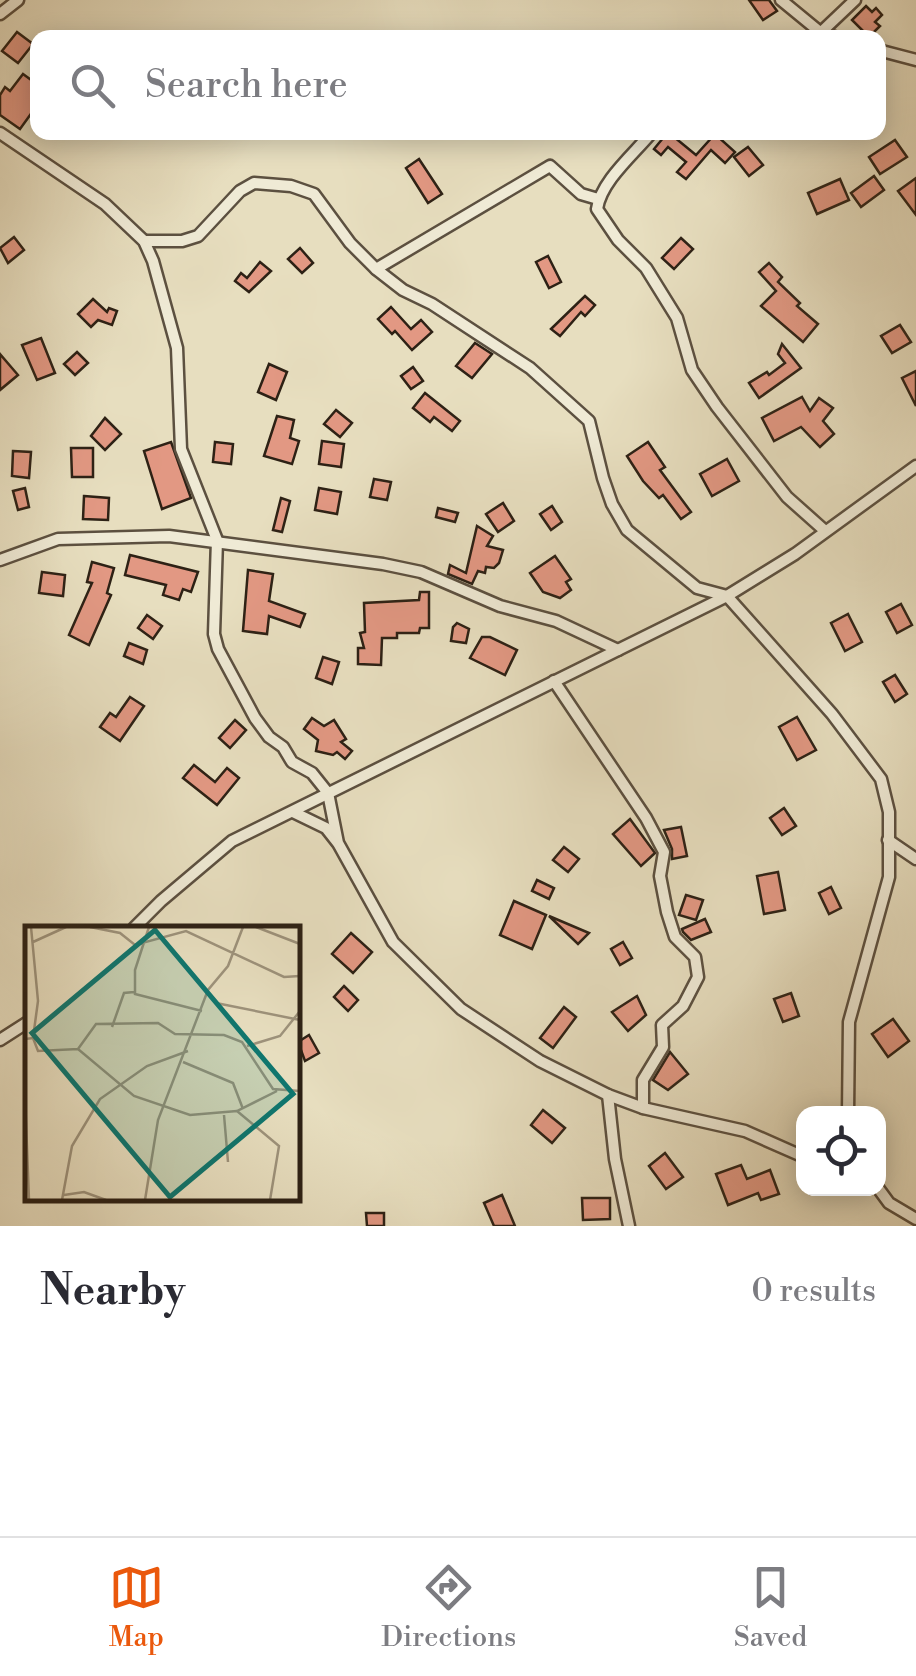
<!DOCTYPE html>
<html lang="en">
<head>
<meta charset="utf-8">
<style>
	body { margin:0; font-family:"Libre Bodoni",serif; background:#f2f2f3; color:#2b2b33 }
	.controls { position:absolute; right:30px; bottom:30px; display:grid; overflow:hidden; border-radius:20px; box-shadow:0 5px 25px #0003 }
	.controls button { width:90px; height:90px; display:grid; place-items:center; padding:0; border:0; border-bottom:2px solid #e1e1e2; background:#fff; color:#2b2b33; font:50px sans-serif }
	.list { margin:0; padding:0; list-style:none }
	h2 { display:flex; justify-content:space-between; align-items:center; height:130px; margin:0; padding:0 40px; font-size:42px }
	h2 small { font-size:32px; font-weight:400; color:#7c7c81 }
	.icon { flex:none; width:55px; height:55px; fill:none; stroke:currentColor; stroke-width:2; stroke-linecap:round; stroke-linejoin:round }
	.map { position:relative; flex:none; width:916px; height:1226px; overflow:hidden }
	.search { position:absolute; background:#fff; box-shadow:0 5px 25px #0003; left:30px; right:30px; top:30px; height:110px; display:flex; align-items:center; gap:25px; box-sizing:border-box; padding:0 35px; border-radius:20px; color:#7c7c81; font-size:38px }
	.sheet { height:310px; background:#fff }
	nav { display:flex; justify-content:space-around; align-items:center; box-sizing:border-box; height:140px; border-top:2px solid #e1e1e2; background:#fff; font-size:28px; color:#7c7c81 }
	nav a { display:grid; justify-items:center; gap:5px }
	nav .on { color:#ea580c }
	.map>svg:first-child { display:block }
</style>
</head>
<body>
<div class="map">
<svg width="916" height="1226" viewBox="0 0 916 1226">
	<rect width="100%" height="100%" fill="#e7debf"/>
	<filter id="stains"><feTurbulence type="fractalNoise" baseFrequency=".002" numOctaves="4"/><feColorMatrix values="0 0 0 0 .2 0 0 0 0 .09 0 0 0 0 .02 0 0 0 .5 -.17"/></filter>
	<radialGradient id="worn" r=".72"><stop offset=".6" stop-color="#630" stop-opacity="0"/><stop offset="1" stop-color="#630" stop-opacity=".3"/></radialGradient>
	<g fill="#e29883" stroke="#2d2115" stroke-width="2.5">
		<polygon points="749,0 769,0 777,11 763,20"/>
		<polygon points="866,6 872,12 876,8 882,15 875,22 880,26 869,37 852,20"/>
		<polygon points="17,32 33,44 18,63 2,51"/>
		<polygon points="23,74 38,85 38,104 20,129 0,115 0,95 5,87 10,91"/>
		<polygon points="668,132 696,155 715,134 735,152 725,163 711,150 686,179 677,172 686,162 668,147 661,155 654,149"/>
		<polygon points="895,140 907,157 880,174 869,157"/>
		<polygon points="748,147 763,165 749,176 734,157"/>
		<polygon points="419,159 442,194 428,203 406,168"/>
		<polygon points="874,176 884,190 861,207 851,193"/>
		<polygon points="916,178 916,215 898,191"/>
		<polygon points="840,179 849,200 817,214 808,193"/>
		<polygon points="14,237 24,250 8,263 0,248"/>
		<polygon points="681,238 693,249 674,269 662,258"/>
		<polygon points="300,248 313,263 302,273 288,259"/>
		<polygon points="548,256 561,282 549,288 536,262"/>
		<polygon points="260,262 271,271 249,292 235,281 241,273 247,278"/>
		<polygon points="769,263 782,277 778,282 800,303 797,306 818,324 803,342 761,306 776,291 759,272"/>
		<polygon points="585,296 595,305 585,316 581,312 560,336 551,329"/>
		<polygon points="93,299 107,312 109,308 117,311 112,325 98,320 91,327 78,314"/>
		<polygon points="391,307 411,329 421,320 432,332 412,350 395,331 392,334 378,319"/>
		<polygon points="900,325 911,342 892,353 881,336"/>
		<polygon points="41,338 55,373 37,380 22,345"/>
		<polygon points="475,343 492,354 472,378 456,366"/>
		<polygon points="782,344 801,368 759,398 749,383 767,372 769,375 785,363 778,354"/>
		<polygon points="77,352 88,363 75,375 64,364"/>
		<polygon points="0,354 18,375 0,390"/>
		<polygon points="269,364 287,372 276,400 258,392"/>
		<polygon points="413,367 423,381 411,389 401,376"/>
		<polygon points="916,371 916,406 902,378"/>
		<polygon points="425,393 460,421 452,431 434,417 430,422 413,408"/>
		<polygon points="802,397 810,411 819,398 833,408 823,421 834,434 820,447 801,427 774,441 762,418"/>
		<polygon points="336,410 352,423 340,437 324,424"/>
		<polygon points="277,416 294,420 290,438 299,441 292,464 264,456"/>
		<polygon points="105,418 121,434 105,450 91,436"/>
		<polygon points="322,441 344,444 341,467 319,464"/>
		<polygon points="171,442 191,498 162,509 144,451"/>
		<polygon points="215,442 233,444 231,464 213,462"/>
		<polygon points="648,442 665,467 660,470 691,512 681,519 663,495 659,498 643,481 627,456"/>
		<polygon points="71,448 93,448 93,477 72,477"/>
		<polygon points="13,451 31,452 29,478 12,476"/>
		<polygon points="727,459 739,481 712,496 700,474"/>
		<polygon points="374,479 391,482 387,500 370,497"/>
		<polygon points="25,488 29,507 18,510 13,491"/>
		<polygon points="319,488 341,492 337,514 315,510"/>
		<polygon points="84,496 109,498 108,520 83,519"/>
		<polygon points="281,498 290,501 282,532 273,530"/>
		<polygon points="503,503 514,521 498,532 486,514"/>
		<polygon points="552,506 562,522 551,530 540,514"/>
		<polygon points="438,508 458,513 455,522 436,517"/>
		<polygon points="477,526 493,536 487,546 503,550 499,563 494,568 486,567 485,573 478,571 472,584 448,574 450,565 466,573"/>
		<polygon points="130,555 198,572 191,592 183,589 179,600 163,595 166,585 125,575"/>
		<polygon points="555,556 571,579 566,582 571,590 560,598 543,592 530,573"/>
		<polygon points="92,562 114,568 107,593 111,595 89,645 69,635 92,583 87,582"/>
		<polygon points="248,570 273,574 269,601 305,614 300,627 269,616 267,634 243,631"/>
		<polygon points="42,572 65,575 63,596 39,593"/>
		<polygon points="420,592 429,592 429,628 420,628 419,633 397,633 397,638 382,638 381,665 358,664 358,648 364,648 360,633 365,632 364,603 419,600"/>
		<polygon points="901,604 912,625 897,633 886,612"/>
		<polygon points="848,614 862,642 845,651 831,623"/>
		<polygon points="147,615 162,626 153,639 138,628"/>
		<polygon points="457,623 469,629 466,643 451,641 453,627"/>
		<polygon points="482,637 490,637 517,650 505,675 470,658"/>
		<polygon points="129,643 147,650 143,664 124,656"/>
		<polygon points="323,657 339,662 332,684 316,678"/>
		<polygon points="895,675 907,694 895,702 883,682"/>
		<polygon points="130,697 144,706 120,741 100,727 110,713 116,717"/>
		<polygon points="797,717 816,750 797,760 779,727"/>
		<polygon points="312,718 324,726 334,720 346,739 341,742 352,751 345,759 337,752 333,755 316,751 318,740 304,729"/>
		<polygon points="235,720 246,730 230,748 219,738"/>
		<polygon points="194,765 215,782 227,768 239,778 217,805 183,778"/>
		<polygon points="784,808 796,826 782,835 770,818"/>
		<polygon points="630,819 655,853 641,866 613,834"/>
		<polygon points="681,827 687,856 672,859 672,849 664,830"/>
		<polygon points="564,847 579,859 568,872 553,860"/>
		<polygon points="778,872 785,910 764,914 757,876"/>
		<polygon points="537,880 554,888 549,899 532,891"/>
		<polygon points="831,887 841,908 829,914 819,893"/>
		<polygon points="686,895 703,900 696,920 679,915"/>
		<polygon points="514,901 546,915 532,949 500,935"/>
		<polygon points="549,916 589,933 578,944"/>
		<polygon points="705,919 711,932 691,940 683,932 682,929"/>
		<polygon points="351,933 372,952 353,973 332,954"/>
		<polygon points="623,942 632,958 620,965 611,949"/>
		<polygon points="344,986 358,1000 348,1011 334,997"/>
		<polygon points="791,993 799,1016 783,1022 774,999"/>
		<polygon points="637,996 646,1015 628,1031 612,1012"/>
		<polygon points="564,1007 576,1017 553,1048 540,1038"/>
		<polygon points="893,1019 909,1041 888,1057 872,1034"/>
		<polygon points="309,1035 319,1053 305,1061 298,1042"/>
		<polygon points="670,1052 688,1074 668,1090 653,1080"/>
		<polygon points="543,1110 565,1128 552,1143 531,1125"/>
		<polygon points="665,1153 683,1177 666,1189 649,1166"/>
		<polygon points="741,1165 747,1179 770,1170 779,1194 761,1200 758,1193 728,1205 716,1174"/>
		<polygon points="502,1195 515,1226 494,1226 484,1203"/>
		<polygon points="582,1198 610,1198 610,1219 583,1220"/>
		<polygon points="366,1213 384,1213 384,1226 367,1226"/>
	</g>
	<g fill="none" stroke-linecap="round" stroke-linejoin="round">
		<defs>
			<g id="minor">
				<polyline points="781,0 820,32 838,38"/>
				<polyline points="0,14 18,0"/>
				<polyline points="815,38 855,0"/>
				<polyline points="878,50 916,60"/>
				<path d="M 652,132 C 634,154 601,181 597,209 L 618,240 L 646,268 L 677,318 L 692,370 L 717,407 L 787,497 L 824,530"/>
				<polyline points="0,133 105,204 144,241 153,261 177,348 181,449 217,540 214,634 218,649 255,718 269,737 283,747 292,762 312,773 328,793 338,843 393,942 461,1009 540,1061 608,1095 643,1108 745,1131 804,1157"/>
				<polyline points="144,241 182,241 198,236 240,191 254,183 291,186 314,194 350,243 376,269 403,290 432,304 530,368 589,421 603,478 612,504 627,530 697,588 727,596 832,714 881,779 889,812 889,877 849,1022 848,1114"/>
				<polyline points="376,269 550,166 581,194 598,199"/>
				<polyline points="0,560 58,539 169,536 383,564 421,572 500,606 556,621 618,650"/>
				<polyline points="554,681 646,818 664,852 660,876 667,912 675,937 695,957 698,977 683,1006 662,1025 663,1047 643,1080 643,1108"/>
				<polyline points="293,812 326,828 337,842"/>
				<polyline points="888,840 916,859"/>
				<polyline points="134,928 161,901 232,841 727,596 795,554 916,466"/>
				<polyline points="0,1040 28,1022"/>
				<polyline points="608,1095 615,1159 629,1226"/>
				<polyline points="878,1188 889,1203 916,1219"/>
			</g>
		</defs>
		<use href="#minor" stroke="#5c5040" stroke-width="15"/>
		<use href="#minor" stroke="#efead5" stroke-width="10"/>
	</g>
	<g transform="translate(25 926)">
		<rect width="275" height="275" fill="#e7debf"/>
		<path fill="none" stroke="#9d927b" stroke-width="2.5" d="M 6,1 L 13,75 L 8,112M 65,1 L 95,7 L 110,19 L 161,5 L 259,51 L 275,50M 124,1 L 110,44 L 110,68 L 177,85M 231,1 L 275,18M 8,16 L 41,1M 191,77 L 275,94M 87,101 L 99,67 L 109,66M 0,113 L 8,112 L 13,125 L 53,123 L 109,170 L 165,189 L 212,185 L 252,165M 222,120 L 255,110 L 275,85M 53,123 L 71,98 L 133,97 L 150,108 L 199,109 L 217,116 L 248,163 L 275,165M 158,136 L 208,157 L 218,183M 0,169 L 4,274M 212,185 L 254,220 L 245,274M 199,189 L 203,236M 39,269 L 59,266 L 81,274M 37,274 L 47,220 L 75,173 L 122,140 L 163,125M 120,274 L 133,194 L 183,64 L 203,40 L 218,1"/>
		<path fill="#0f766e" fill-opacity="0.15" stroke="#0f766e" stroke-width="5" d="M 130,4 L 268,168 L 145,271 L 7,107 Z"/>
		<rect width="275" height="275" fill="none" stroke="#2d2115" stroke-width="5"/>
	</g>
	<rect width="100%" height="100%" filter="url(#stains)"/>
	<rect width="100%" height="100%" fill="url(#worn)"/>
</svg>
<div class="controls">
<button><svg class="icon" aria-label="locate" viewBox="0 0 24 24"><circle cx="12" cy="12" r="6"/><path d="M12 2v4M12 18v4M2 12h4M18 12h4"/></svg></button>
</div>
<div class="search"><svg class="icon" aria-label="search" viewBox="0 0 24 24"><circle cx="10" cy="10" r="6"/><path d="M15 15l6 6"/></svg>Search here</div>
</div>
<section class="sheet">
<h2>Nearby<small>0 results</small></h2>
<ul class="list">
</ul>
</section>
<nav>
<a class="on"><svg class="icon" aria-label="map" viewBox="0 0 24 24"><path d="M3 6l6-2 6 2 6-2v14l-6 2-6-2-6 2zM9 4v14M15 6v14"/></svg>Map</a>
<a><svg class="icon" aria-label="directions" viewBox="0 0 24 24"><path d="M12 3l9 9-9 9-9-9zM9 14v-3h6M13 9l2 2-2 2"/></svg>Directions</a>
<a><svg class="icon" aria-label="saved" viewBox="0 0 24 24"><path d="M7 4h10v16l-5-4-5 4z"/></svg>Saved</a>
</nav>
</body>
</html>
